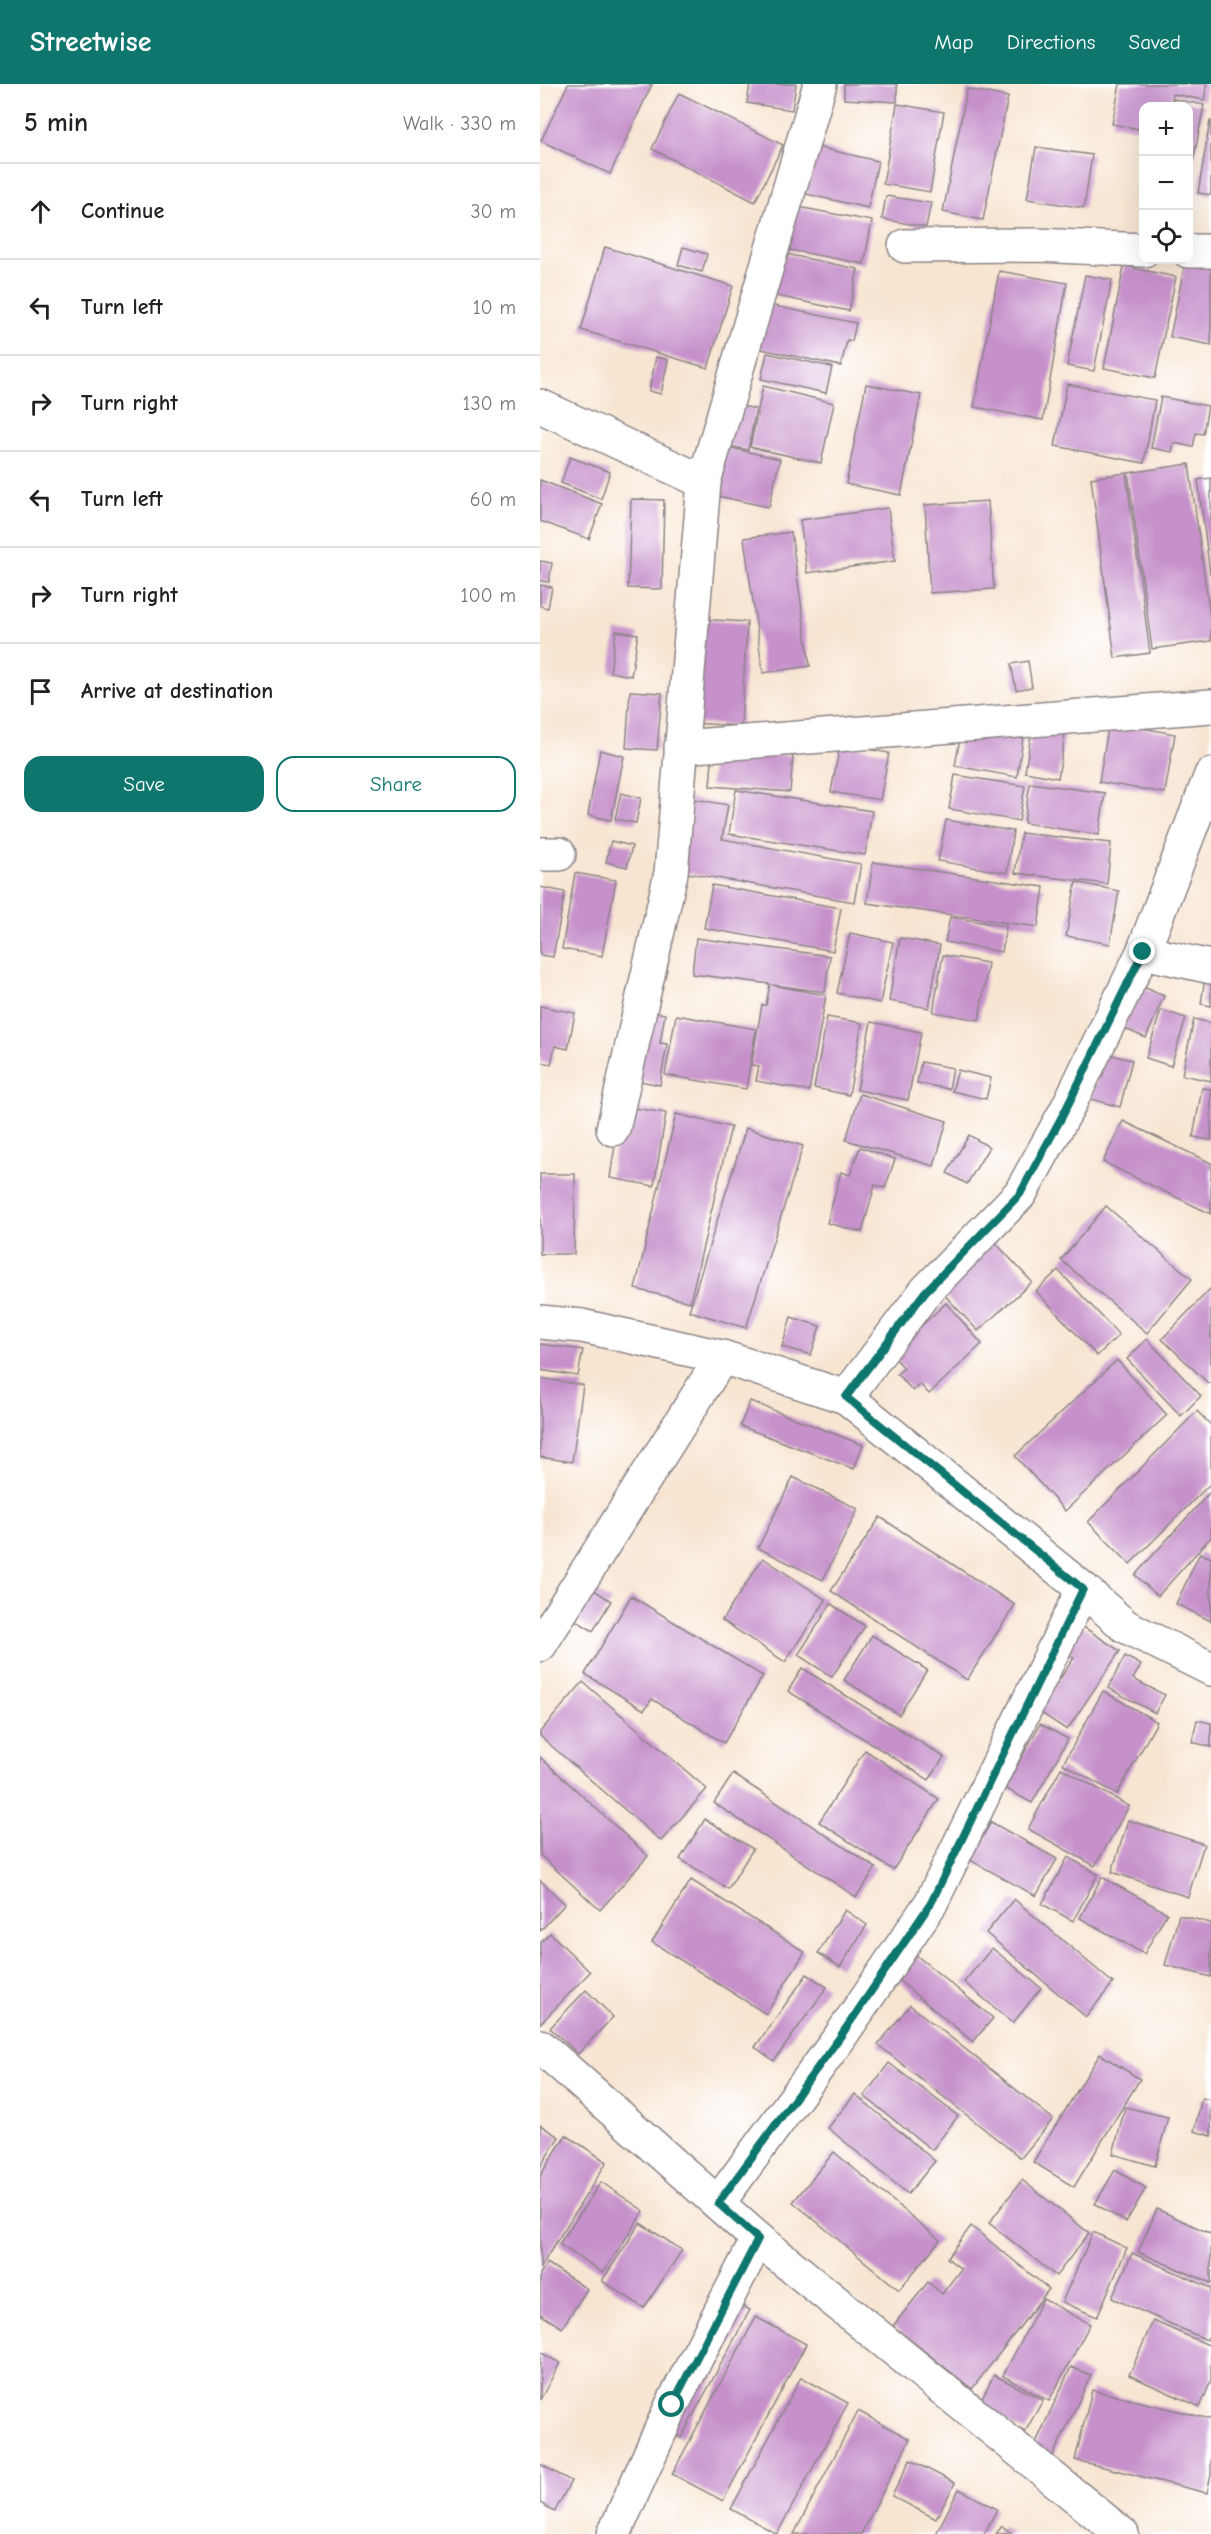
<!DOCTYPE html>
<html lang="en">
<head>
<meta charset="utf-8">
<style>
	body { margin:0; font-family:"Comic Neue",sans-serif; background:#f2f2f2; color:#202124 }
	.controls { position:absolute; right:18px; top:18px; display:grid; overflow:hidden; border-radius:12px; box-shadow:0 6px 24px #0002 }
	.controls button { width:54px; height:54px; display:grid; place-items:center; padding:0; border:0; border-bottom:2px solid #e0e0e0; background:#fff; color:#202124; font:30px sans-serif }
	.stop { position:absolute; width:18px; height:18px; margin:-14px; border:4px solid #0f766e; border-radius:50%; background:#fff }
	.stop.end { background:#0f766e; border-color:#fff; box-shadow:0 2px 6px #0008 }
	.list { margin:0; padding:0; list-style:none }
	h2 { display:flex; justify-content:space-between; align-items:center; height:78px; margin:0; padding:0 24px; font-size:26px }
	h2 small { font-size:20px; font-weight:400; color:#757577 }
	.list li { display:grid; grid-template-columns:39px 1fr auto; gap:18px; align-items:center; box-sizing:border-box; height:96px; padding:0 24px; border-top:2px solid #e0e0e0 }
	.list b { display:block; font-size:22px; white-space:nowrap }
	.list em { font-size:20px; font-style:normal; color:#757577 }
	.actions { display:flex; gap:12px; padding:18px 24px }
	.actions a { flex:1; padding:14px 0; border:2px solid #0f766e; border-radius:18px; text-align:center; font-size:21px; color:#0f766e }
	.actions .main { background:#0f766e; color:#fff }
	.icon { flex:none; width:33px; height:33px; fill:none; stroke:currentColor; stroke-width:2; stroke-linecap:round; stroke-linejoin:round }
	.map { position:relative; flex:none; width:671px; height:2450px; overflow:hidden }
	header { display:flex; align-items:center; gap:36px; box-sizing:border-box; height:84px; padding:0 30px; background:#0f766e; color:#fff }
	header strong { font-size:28px }
	nav { display:flex; gap:33px; margin-inline-start:auto; font-size:21px }
	main { display:flex }
	aside { flex:1; background:#fff }
	.map>svg:first-child { display:block }
</style>
</head>
<body>
<header>
<strong>Streetwise</strong>
<nav><a>Map</a><a>Directions</a><a>Saved</a></nav>
</header>
<main>
<aside>
<h2>5 min<small>Walk · 330 m</small></h2>
<ul class="list">
<li><svg class="icon" aria-label="ahead" viewBox="0 0 24 24"><path d="M12 20V5M6 11l6-6 6 6"/></svg><div><b>Continue</b></div><em>30 m</em></li>
<li><svg class="icon" aria-label="left" viewBox="0 0 24 24"><path d="M17 20v-9H6M10 6l-5 5 5 5"/></svg><div><b>Turn left</b></div><em>10 m</em></li>
<li><svg class="icon" aria-label="right" viewBox="0 0 24 24"><path d="M7 20v-9h11M14 6l5 5-5 5"/></svg><div><b>Turn right</b></div><em>130 m</em></li>
<li><svg class="icon" aria-label="left" viewBox="0 0 24 24"><path d="M17 20v-9H6M10 6l-5 5 5 5"/></svg><div><b>Turn left</b></div><em>60 m</em></li>
<li><svg class="icon" aria-label="right" viewBox="0 0 24 24"><path d="M7 20v-9h11M14 6l5 5-5 5"/></svg><div><b>Turn right</b></div><em>100 m</em></li>
<li><svg class="icon" aria-label="arrive" viewBox="0 0 24 24"><path d="M6 21V4h12l-3 4 3 4H6"/></svg><div><b>Arrive at destination</b></div></li>
</ul>
<div class="actions"><a class="main">Save</a><a>Share</a></div>
</aside>
<div class="map">
<svg width="671" height="2450" viewBox="0 0 671 2450">
	<rect width="100%" height="100%" fill="#fff"/>
	<filter id="ink" filterUnits="userSpaceOnUse"><feTurbulence type="fractalNoise" baseFrequency=".0167" numOctaves="2"/><feDisplacementMap in="SourceGraphic" scale="12" xChannelSelector="R" yChannelSelector="G"/><feConvolveMatrix kernelMatrix="1 2 1 2 8 2 1 2 1" color-interpolation-filters="sRGB"/></filter>
	<filter id="wash" filterUnits="userSpaceOnUse"><feTurbulence type="fractalNoise" baseFrequency=".008" numOctaves="4" result="noise"/><feDisplacementMap in="SourceGraphic" scale="24" xChannelSelector="R" yChannelSelector="G"/><feGaussianBlur stdDeviation="1.35" result="paint"/><feColorMatrix in="noise" values="0 0 0 0 0 0 0 0 0 0 0 0 0 0 0 0 0 1.4 0 .05"/><feComposite in="paint" operator="in"/></filter>
	<g filter="url(#wash)">
		<rect width="100%" height="100%" fill="#f7e5d1"/>
		<g id="blocks">
			<g fill="#c690cb">
				<polygon points="28,0 112,0 70,90 1,57"/>
				<polygon points="210,0 256,0 252,26 207,19"/>
				<polygon points="304,0 357,0 357,18 304,15"/>
				<polygon points="580,0 667,0 664,16 633,10 631,22 604,22 604,46 572,40"/>
				<polygon points="427,5 468,13 443,136 403,128"/>
				<polygon points="139,9 243,61 215,118 112,65"/>
				<polygon points="634,15 664,21 650,95 648,22 633,22"/>
				<polygon points="357,20 404,28 390,108 343,100"/>
				<polygon points="670,37 671,37 671,111 658,109"/>
				<polygon points="277,63 338,77 328,124 266,110"/>
				<polygon points="496,63 552,71 544,124 487,115"/>
				<polygon points="346,112 391,119 386,143 342,135"/>
				<polygon points="253,122 332,137 324,180 245,165"/>
				<polygon points="65,163 193,202 168,284 41,246"/>
				<polygon points="143,163 167,170 162,188 138,181"/>
				<polygon points="236,168 318,185 309,227 227,210"/>
				<polygon points="645,179 671,184 671,261 630,253"/>
				<polygon points="584,182 636,193 615,294 564,284"/>
				<polygon points="459,187 527,199 503,336 434,323"/>
				<polygon points="545,191 572,196 554,287 527,282"/>
				<polygon points="225,220 316,239 312,257 307,256 301,282 216,264"/>
				<polygon points="227,269 292,283 286,309 221,295"/>
				<polygon points="116,273 128,276 121,310 109,307"/>
				<polygon points="326,300 381,311 361,411 306,400"/>
				<polygon points="527,300 615,316 604,379 515,362"/>
				<polygon points="223,302 294,319 281,379 210,363"/>
				<polygon points="621,313 668,322 663,350 656,349 653,363 634,359 632,368 611,364"/>
				<polygon points="193,320 216,325 208,366 185,361"/>
				<polygon points="182,362 240,375 229,423 172,411"/>
				<polygon points="30,373 70,388 61,415 21,399"/>
				<polygon points="649,380 671,540 671,557 612,565 588,389"/>
				<polygon points="586,389 610,569 575,574 551,394"/>
				<polygon points="671,394 671,490 670,490 658,396"/>
				<polygon points="0,396 62,420 49,455 0,437"/>
				<polygon points="91,415 124,416 122,505 88,504"/>
				<polygon points="448,417 454,505 390,509 385,421"/>
				<polygon points="348,424 355,477 267,489 260,436"/>
				<polygon points="251,448 270,582 223,589 204,454"/>
				<polygon points="0,477 12,479 9,498 0,497"/>
				<polygon points="0,501 12,503 8,524 0,522"/>
				<polygon points="158,535 207,538 201,642 152,639"/>
				<polygon points="76,547 98,550 91,592 70,588"/>
				<polygon points="488,577 492,603 476,606 471,580"/>
				<polygon points="90,607 122,609 117,666 86,664"/>
				<polygon points="569,638 635,650 625,709 559,698"/>
				<polygon points="422,643 483,654 477,693 415,682"/>
				<polygon points="492,644 525,650 518,694 485,688"/>
				<polygon points="300,660 349,669 340,716 291,708"/>
				<polygon points="173,665 253,672 250,708 170,702"/>
				<polygon points="60,666 84,672 71,736 48,731"/>
				<polygon points="415,691 485,702 479,737 409,725"/>
				<polygon points="490,699 565,709 559,751 484,739"/>
				<polygon points="196,706 332,727 325,771 189,750"/>
				<polygon points="81,709 101,714 96,739 75,735"/>
				<polygon points="149,714 188,721 182,755 321,780 314,818 136,787"/>
				<polygon points="406,736 473,747 467,789 398,777"/>
				<polygon points="481,749 571,759 567,800 475,789"/>
				<polygon points="71,757 92,762 87,783 66,778"/>
				<polygon points="333,778 504,803 498,843 327,819"/>
				<polygon points="35,789 76,796 62,872 22,865"/>
				<polygon points="536,798 579,807 570,860 526,852"/>
				<polygon points="172,801 301,824 293,867 164,844"/>
				<polygon points="0,803 25,808 13,873 0,871"/>
				<polygon points="410,833 466,842 462,868 405,858"/>
				<polygon points="310,849 353,858 340,919 297,909"/>
				<polygon points="156,854 290,872 285,908 232,901 286,911 269,1007 216,997 219,982 211,981 222,921 226,921 230,900 152,890"/>
				<polygon points="360,854 400,861 389,924 349,917"/>
				<polygon points="403,871 448,879 439,936 393,928"/>
				<polygon points="665,894 671,895 671,922 661,920"/>
				<polygon points="599,901 624,912 606,954 581,943"/>
				<polygon points="0,922 35,929 28,965 15,962 11,980 0,978"/>
				<polygon points="103,926 125,930 120,959 127,960 120,1001 90,995"/>
				<polygon points="621,926 646,934 631,982 606,974"/>
				<polygon points="136,931 216,945 206,1005 125,991"/>
				<polygon points="287,933 322,939 309,1011 274,1004"/>
				<polygon points="654,935 671,939 671,997 642,991"/>
				<polygon points="331,938 381,948 368,1016 317,1006"/>
				<polygon points="564,969 592,976 580,1023 551,1015"/>
				<polygon points="381,978 413,984 409,1005 377,999"/>
				<polygon points="418,986 451,994 446,1015 412,1007"/>
				<polygon points="662,1004 671,1005 671,1056 653,1053"/>
				<polygon points="320,1010 407,1037 394,1082 306,1056"/>
				<polygon points="81,1022 126,1029 114,1102 70,1094"/>
				<polygon points="136,1030 191,1043 150,1218 95,1205"/>
				<polygon points="583,1037 671,1079 671,1130 563,1078"/>
				<polygon points="206,1044 263,1062 206,1244 149,1227"/>
				<polygon points="429,1051 449,1063 427,1100 407,1089"/>
				<polygon points="320,1063 355,1075 345,1104 335,1101 322,1148 287,1139 301,1088 310,1091"/>
				<polygon points="0,1090 35,1090 34,1170 0,1170"/>
				<polygon points="566,1122 652,1195 607,1249 521,1176"/>
				<polygon points="452,1155 492,1198 438,1247 398,1204"/>
				<polygon points="518,1186 579,1251 557,1272 496,1207"/>
				<polygon points="671,1204 671,1298 669,1300 622,1255"/>
				<polygon points="406,1219 442,1260 389,1310 380,1300 373,1307 357,1290 364,1284 351,1270"/>
				<polygon points="251,1233 280,1242 271,1271 242,1263"/>
				<polygon points="607,1255 661,1312 641,1332 587,1275"/>
				<polygon points="0,1260 43,1266 38,1292 0,1286"/>
				<polygon points="577,1276 627,1331 525,1427 475,1372"/>
				<polygon points="0,1294 43,1301 32,1378 0,1373"/>
				<polygon points="210,1317 323,1361 314,1385 200,1342"/>
				<polygon points="657,1327 671,1341 671,1399 590,1480 548,1438"/>
				<polygon points="253,1393 318,1425 283,1496 218,1464"/>
				<polygon points="671,1407 671,1453 618,1512 595,1491"/>
				<polygon points="340,1433 475,1521 427,1596 291,1507"/>
				<polygon points="660,1469 671,1474 671,1537 636,1520"/>
				<polygon points="223,1474 286,1516 245,1578 182,1536"/>
				<polygon points="48,1502 71,1517 53,1547 30,1533"/>
				<polygon points="91,1512 223,1592 184,1659 112,1615 104,1626 45,1590"/>
				<polygon points="291,1520 325,1542 292,1593 258,1571"/>
				<polygon points="536,1538 580,1567 527,1646 498,1627 534,1574 519,1564"/>
				<polygon points="332,1551 387,1586 359,1631 304,1596"/>
				<polygon points="585,1572 601,1581 593,1595 625,1611 615,1629 568,1604"/>
				<polygon points="262,1584 404,1673 389,1696 248,1607"/>
				<polygon points="43,1598 167,1705 121,1757 0,1652 0,1648"/>
				<polygon points="563,1607 617,1638 577,1710 523,1680"/>
				<polygon points="657,1636 671,1639 671,1663 652,1658"/>
				<polygon points="500,1640 528,1655 492,1719 465,1704"/>
				<polygon points="325,1666 399,1715 353,1786 279,1738"/>
				<polygon points="0,1673 108,1772 60,1826 0,1771"/>
				<polygon points="521,1684 589,1722 555,1782 488,1745"/>
				<polygon points="193,1690 336,1784 316,1813 174,1719"/>
				<polygon points="165,1735 213,1765 188,1805 140,1775"/>
				<polygon points="588,1736 664,1760 648,1813 572,1788"/>
				<polygon points="451,1738 517,1775 496,1812 430,1776"/>
				<polygon points="528,1773 558,1790 533,1837 502,1820"/>
				<polygon points="562,1793 627,1829 604,1870 540,1834"/>
				<polygon points="0,1796 25,1820 0,1847"/>
				<polygon points="151,1796 265,1868 226,1930 112,1858"/>
				<polygon points="474,1815 573,1899 546,1933 446,1849"/>
				<polygon points="305,1826 327,1841 300,1883 278,1869"/>
				<polygon points="639,1831 671,1839 671,1893 625,1881"/>
				<polygon points="10,1849 50,1888 0,1940 0,1859"/>
				<polygon points="452,1864 501,1904 473,1939 424,1898"/>
				<polygon points="376,1871 453,1934 433,1958 357,1895"/>
				<polygon points="267,1890 287,1903 234,1977 215,1963"/>
				<polygon points="46,1906 73,1933 38,1970 10,1944"/>
				<polygon points="370,1921 513,2035 481,2074 338,1961"/>
				<polygon points="560,1970 600,1995 534,2103 493,2078"/>
				<polygon points="349,1979 418,2032 392,2066 324,2012"/>
				<polygon points="315,2010 395,2077 368,2110 288,2044"/>
				<polygon points="662,2014 671,2016 671,2052 654,2047"/>
				<polygon points="585,2023 628,2033 615,2082 573,2070"/>
				<polygon points="0,2041 19,2053 0,2083"/>
				<polygon points="26,2051 67,2078 0,2184 0,2092"/>
				<polygon points="294,2068 400,2156 359,2206 253,2118"/>
				<polygon points="575,2086 606,2104 586,2138 555,2120"/>
				<polygon points="482,2096 549,2149 516,2192 449,2139"/>
				<polygon points="61,2098 104,2127 63,2189 19,2160"/>
				<polygon points="617,2125 671,2150 671,2199 598,2168"/>
				<polygon points="100,2139 142,2166 104,2224 62,2197"/>
				<polygon points="431,2142 509,2205 432,2305 353,2242 388,2198 402,2210 421,2185 407,2174"/>
				<polygon points="553,2148 587,2164 557,2233 522,2218"/>
				<polygon points="592,2169 671,2204 671,2246 667,2256 572,2214"/>
				<polygon points="7,2179 47,2205 22,2244 0,2230 0,2190"/>
				<polygon points="503,2215 550,2240 509,2317 463,2292"/>
				<polygon points="193,2217 210,2226 141,2354 124,2345"/>
				<polygon points="216,2233 266,2260 183,2417 132,2390"/>
				<polygon points="613,2237 671,2262 671,2297 660,2323 589,2291"/>
				<polygon points="0,2268 20,2279 0,2316"/>
				<polygon points="531,2283 551,2291 512,2374 493,2365"/>
				<polygon points="454,2291 503,2316 485,2348 438,2323"/>
				<polygon points="261,2293 308,2319 237,2450 191,2425"/>
				<polygon points="552,2306 671,2335 671,2391 667,2409 535,2376"/>
				<polygon points="318,2327 370,2355 321,2450 254,2450"/>
				<polygon points="370,2376 415,2399 396,2435 352,2412"/>
				<polygon points="0,2380 31,2397 15,2427 0,2419"/>
				<polygon points="419,2405 457,2425 444,2450 396,2450"/>
				<polygon points="462,2442 473,2450 456,2450"/>
			</g>
		</g>
	</g>
	<g filter="url(#ink)">
		<use href="#blocks" fill-opacity="0" stroke="#8c8486" stroke-width="1.5"/>
		<g fill="none" stroke-linecap="round" stroke-linejoin="round">
			<defs>
				<g id="street">
					<polyline points="365,162 497,161 604,166"/>
					<polyline points="648,167 671,167"/>
					<polyline points="0,322 164,398"/>
					<polyline points="141,663 671,622"/>
					<polyline points="0,770 19,770"/>
					<polyline points="603,868 671,883"/>
					<polyline points="73,1045 131,789 164,398 280,0"/>
					<polyline points="0,1238 42,1242 182,1273 306,1313 543,1505 585,1542 671,1585"/>
					<polyline points="306,1313 385,1208 480,1110 527,1025 603,868 671,691"/>
					<polyline points="0,1561 182,1273"/>
					<polyline points="0,1962 218,2155 582,2450"/>
					<polyline points="178,2119 300,1953 391,1819 543,1505"/>
					<polyline points="74,2450 132,2321 218,2155"/>
				</g>
			</defs>
			<use href="#street" stroke="#8c8486" stroke-width="36"/>
			<use href="#street" stroke="#fff" stroke-width="33"/>
		</g>
	</g>
	<g fill="none" stroke-linecap="round" stroke-linejoin="round" filter="url(#ink)">
		<polyline stroke="#0f766e" stroke-width="8" points="132,2321 218,2155 178,2119 300,1953 391,1819 543,1505 306,1313 385,1208 480,1110 526,1025 603,868"/>
	</g>
</svg>
<div class="controls">
<button>+</button>
<button>−</button>
<button><svg class="icon" aria-label="locate" viewBox="0 0 24 24"><circle cx="12" cy="12" r="6"/><path d="M12 2v4M12 18v4M2 12h4M18 12h4"/></svg></button>
</div>
<div class="stop" style="left:132px;top:2321px"></div>
<div class="stop end" style="left:603px;top:868px"></div>
</div>
</main>
</body>
</html>
